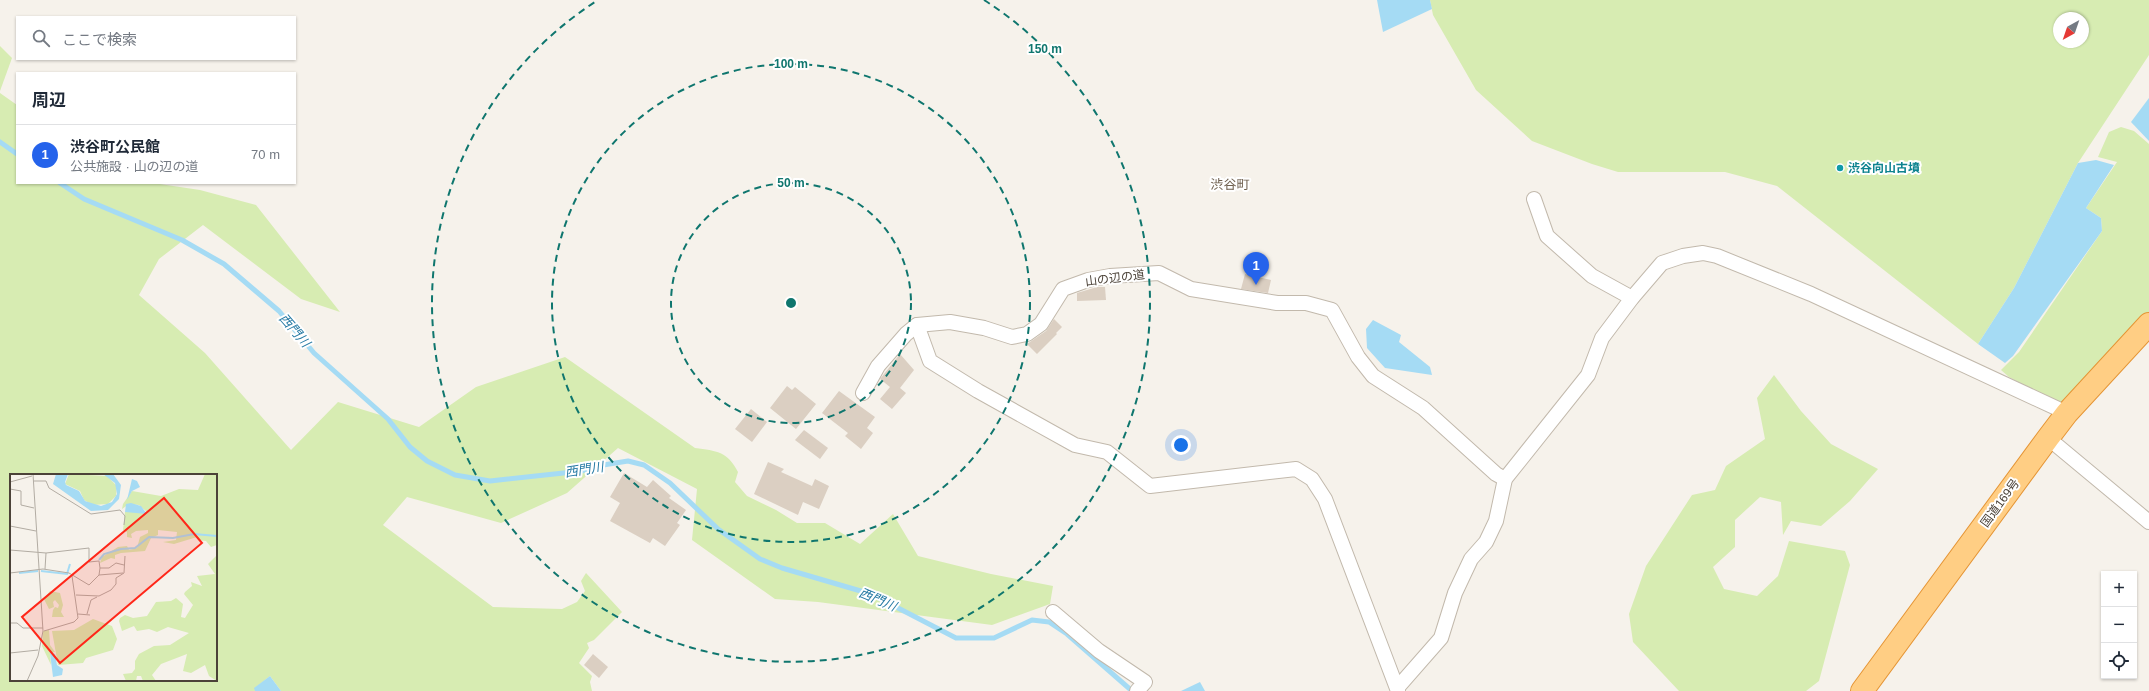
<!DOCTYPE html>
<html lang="ja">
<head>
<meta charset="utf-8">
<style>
	body { margin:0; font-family:Helvetica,"Noto Sans JP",sans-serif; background:#f6f6f7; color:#1f2937 }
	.controls { position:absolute; right:12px; bottom:12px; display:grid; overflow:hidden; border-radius:0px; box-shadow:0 1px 3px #0004 }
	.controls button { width:36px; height:36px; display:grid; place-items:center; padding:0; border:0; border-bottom:1px solid #e0e1e3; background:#fff; color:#1f2937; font:20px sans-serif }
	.compass { position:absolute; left:2053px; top:12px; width:36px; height:36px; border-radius:50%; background:#fff; box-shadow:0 1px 3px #0004; rotate:220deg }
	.you { position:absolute; left:1181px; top:445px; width:14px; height:14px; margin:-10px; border:3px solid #fff; border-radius:50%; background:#1a73e8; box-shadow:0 0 0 6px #1a73e833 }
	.badge { display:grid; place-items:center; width:26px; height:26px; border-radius:50%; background:#2563eb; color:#fff; font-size:13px; font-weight:700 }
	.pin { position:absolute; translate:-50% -33px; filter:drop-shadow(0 1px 2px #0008) }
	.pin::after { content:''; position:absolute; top:21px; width:14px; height:12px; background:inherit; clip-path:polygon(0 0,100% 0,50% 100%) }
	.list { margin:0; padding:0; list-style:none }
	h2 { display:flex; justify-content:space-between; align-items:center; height:52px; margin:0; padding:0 16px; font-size:17px }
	h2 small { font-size:13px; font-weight:400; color:#747a83 }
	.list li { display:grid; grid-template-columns:26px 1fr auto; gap:12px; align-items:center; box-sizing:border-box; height:60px; padding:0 16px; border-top:1px solid #e0e1e3 }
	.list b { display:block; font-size:15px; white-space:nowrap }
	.list p { margin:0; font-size:13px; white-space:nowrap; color:#747a83 }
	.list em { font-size:13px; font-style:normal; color:#747a83 }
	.icon { flex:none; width:22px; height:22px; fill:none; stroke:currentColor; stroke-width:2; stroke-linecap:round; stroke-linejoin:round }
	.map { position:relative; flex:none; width:2149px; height:691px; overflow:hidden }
	.search { position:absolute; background:#fff; box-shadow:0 1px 3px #0004; left:16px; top:16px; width:280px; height:44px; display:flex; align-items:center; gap:10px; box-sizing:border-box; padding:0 14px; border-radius:0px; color:#747a83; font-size:15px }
	.panel { position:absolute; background:#fff; box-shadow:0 1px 3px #0004; left:16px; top:72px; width:280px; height:112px; border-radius:0px }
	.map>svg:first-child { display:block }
</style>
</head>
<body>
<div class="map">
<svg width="2149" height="691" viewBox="0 0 2149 691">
	<rect width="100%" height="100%" fill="#f6f2eb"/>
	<g fill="#d7ecb2" fill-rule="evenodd">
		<path d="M 1430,0 L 2149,0 L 2149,55 L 2078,163 L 2014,288 L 1978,344 L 1777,186 L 1725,172 L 1618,172 L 1592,164 L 1532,141 L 1476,90 L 1433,15 ZM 2059,18 L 2083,18 L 2083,42 L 2059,42 Z"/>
		<polygon points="0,46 12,58 0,91"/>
		<path d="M 0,93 L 17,105 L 17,183 L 153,183 L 200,190 L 256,205 L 340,312 L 301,299 L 203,225 L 159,259 L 139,295 L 205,353 L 291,450 L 338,402 L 419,427 L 476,387 L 565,357 L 695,448 C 717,451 727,451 738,472 L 735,482 L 747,496 L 776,510 L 797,523 L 825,523 L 860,544 L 893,514 L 918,556 L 991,574 L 1053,586 L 1050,604 L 992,625 L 818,602 L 775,599 L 692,540 L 697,489 L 618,448 L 567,493 L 501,523 L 407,497 L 383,525 L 493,607 L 562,609 L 577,602 L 585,591 L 581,581 L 586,573 L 622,612 L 594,640 L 587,643 L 589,648 L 579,663 L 592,676 L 590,682 L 592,691 L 281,691 L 270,676 L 255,688 L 255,691 L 0,691 ZM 11,475 L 216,475 L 216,680 L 11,680 Z"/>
		<polygon points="2121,127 2134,131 2149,144 2149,315 2066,407 2009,377 2001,370 2019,352 2102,231 2101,218 2086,208 2117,162 2098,157 2109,132"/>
		<polygon points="1774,375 1801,411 1831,444 1878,469 1850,501 1821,526 1791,521 1783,535 1781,502 1760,497 1735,520 1735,547 1713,567 1724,589 1757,596 1778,576 1789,541 1845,551 1850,565 1819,681 1806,691 1679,691 1633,642 1629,614 1646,566 1692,495 1715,490 1726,466 1765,439 1757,398"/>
	</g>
	<g fill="#a5dbf4">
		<polygon points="1377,0 1430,0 1432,9 1383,32"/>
		<polygon points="2149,98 2149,141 2131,122"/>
		<polygon points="2096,160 2114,165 2086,208 2101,218 2102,231 2013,356 2005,363 1978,344 2014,288 2078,163"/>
		<polygon points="1373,320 1401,335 1399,342 1430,367 1432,375 1385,368 1367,348 1366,329"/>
		<polygon points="270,676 281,691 255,691 254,688"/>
		<polygon points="1200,682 1205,691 1181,691"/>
	</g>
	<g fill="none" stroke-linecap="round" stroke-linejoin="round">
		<g stroke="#a5dbf4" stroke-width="5">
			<polyline points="0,142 17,154"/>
			<polyline points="60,183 84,199 182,240 224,264 279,311 314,353 388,419 410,447 427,461 455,475 490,481 582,471 597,466 628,461 644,465 670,483 718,529 760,559 782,568 871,594 956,638 994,638 1032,620 1049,622 1067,634 1132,691"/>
		</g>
	</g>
	<g fill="#dbcfc2">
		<polygon points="1245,274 1271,280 1268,293 1241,289"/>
		<polygon points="1097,287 1105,287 1106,300 1077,301 1077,293"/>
		<polygon points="1054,319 1062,327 1056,333 1057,334 1037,354 1027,344 1046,331"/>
		<polygon points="900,354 914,370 900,388 906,393 892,409 880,399 890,387 880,379"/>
		<polygon points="787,386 792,390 795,387 816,404 796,429 770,408"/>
		<polygon points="839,391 875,417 867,428 873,433 861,449 845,436 848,433 822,413"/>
		<polygon points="751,409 767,422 752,442 735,429"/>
		<polygon points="804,430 828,448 820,459 795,440"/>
		<polygon points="768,462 784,469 781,472 812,486 815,479 829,486 819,509 803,502 798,515 754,494"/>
		<polygon points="624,473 647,487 653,480 671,496 669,498 686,510 677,523 680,525 665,546 653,538 650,543 610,521 620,503 610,497"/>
		<polygon points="593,654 608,667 599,678 584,665"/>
	</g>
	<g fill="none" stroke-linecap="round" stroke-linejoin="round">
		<defs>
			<g id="minor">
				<polyline points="1534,199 1547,236 1592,276 1632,298"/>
				<polyline points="917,325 930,361 978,391 1075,445 1107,452 1150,486 1296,469 1312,479 1325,499 1398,691"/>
				<polyline points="863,393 878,366 906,334 917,325 950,322 984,328 1012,337 1027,334 1041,324 1063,289 1088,280 1110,276 1159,273 1191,289 1277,303 1306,303 1332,310 1358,357 1373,376 1423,408 1496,474 1505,479"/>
				<polyline points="2048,438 2149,522"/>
				<polyline points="1053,612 1099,651 1145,682 1137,691"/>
				<polyline points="1398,687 1441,638 1455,593 1471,559 1486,542 1496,521 1505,479 1588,375 1602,338 1632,298 1662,263 1683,256 1703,253 1717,256 1811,294 2067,413"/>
			</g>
			<polyline id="trunk" points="1862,691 2048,438 2067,413 2149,324"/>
		</defs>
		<use href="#minor" stroke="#c2b9ac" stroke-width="16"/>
		<use href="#trunk" stroke="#e59535" stroke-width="24"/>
		<use href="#minor" stroke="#fff" stroke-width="14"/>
		<use href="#trunk" stroke="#ffce84" stroke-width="22"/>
	</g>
	<g fill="none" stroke="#0f766e" stroke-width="2" stroke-dasharray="7 5">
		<circle cx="791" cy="303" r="120"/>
		<circle cx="791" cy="303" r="239"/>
		<path d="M984 0A359 359 0 1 1 598 0"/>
	</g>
	<circle fill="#0f9aa8" stroke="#fff" stroke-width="1.5" cx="1840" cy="168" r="4"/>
	<g text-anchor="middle" stroke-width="4" stroke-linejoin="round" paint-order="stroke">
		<g font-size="12" font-weight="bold" fill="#0d838f" stroke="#fff" text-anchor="start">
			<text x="1848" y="172">渋谷向山古墳</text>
		</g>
		<g font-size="12" fill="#4b4238" stroke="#fff">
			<text transform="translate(1115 278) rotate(-7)" y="4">山の辺の道</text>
			<text transform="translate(2000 503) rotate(-54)" y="4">国道169号</text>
		</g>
		<g font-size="13" fill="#6e5f4e" stroke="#fff">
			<text x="1230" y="189">渋谷町</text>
		</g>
		<g font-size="13" font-style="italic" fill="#267aa4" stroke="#fff">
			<text transform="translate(295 330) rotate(49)" y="5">西門川</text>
			<text transform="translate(584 469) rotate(-9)" y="5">西門川</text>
			<text transform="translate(878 599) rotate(23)" y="5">西門川</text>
		</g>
	</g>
	<g transform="translate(10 474)">
		<rect width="207" height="207" fill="#f6f2eb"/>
		<path d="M 59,0 L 97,2 L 107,12 L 106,22 L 98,30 L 83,31 L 74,26 L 70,17 L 55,10 ZM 195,0 L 207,0 L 207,71 L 201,73 L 196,67 L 188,66 L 187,63 L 164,70 L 153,68 L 166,66 L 167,58 L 148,56 L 148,61 L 141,64 L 135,77 L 111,79 L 105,81 L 105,85 L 101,84 L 90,89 L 92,83 L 108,73 L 117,72 L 119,76 L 127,74 L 130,63 L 138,59 L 138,56 L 126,57 L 121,60 L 122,64 L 117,63 L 117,58 L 113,56 L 115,38 L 137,38 L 129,31 L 119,30 L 112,35 L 113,30 L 122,17 L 151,22 L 169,15 L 188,16 ZM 207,81 L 207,207 L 199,202 L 195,191 L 181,199 L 173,197 L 177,180 L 151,190 L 142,201 L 146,207 L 133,207 L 131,202 L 127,202 L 126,207 L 116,207 L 113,200 L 122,199 L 125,195 L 125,187 L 129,180 L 144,172 L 160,171 L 179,159 L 158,153 L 147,158 L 139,155 L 127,157 L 124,152 L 112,157 L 109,147 L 110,144 L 115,141 L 123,144 L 137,142 L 146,128 L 161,127 L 166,124 L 173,130 L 171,143 L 175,144 L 183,131 L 174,120 L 175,118 L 182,112 L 181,108 L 192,112 L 187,102 L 205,100 L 198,90 ZM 40,117 L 50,119 L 53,131 L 51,138 L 54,143 L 42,143 L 43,136 L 45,133 L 48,134 L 49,131 L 45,126 L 43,128 L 44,133 L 39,135 L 34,125 ZM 83,145 L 102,152 L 107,165 L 103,176 L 76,184 L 73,189 L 48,191 L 42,157 L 64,156 ZM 39,156 L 40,171 L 45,178 L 40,179 L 41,191 L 32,172 L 33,157 Z" fill="#d7ecb2"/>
		<path d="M 46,0 L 58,0 L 55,8 L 56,11 L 69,17 L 75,27 L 91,32 L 102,28 L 107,20 L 105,9 L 93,0 L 103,0 L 111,11 L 109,25 L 98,36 L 81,37 L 43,10 ZM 122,5 L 127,7 L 130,13 L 122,17 L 117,26 ZM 121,29 L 131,32 L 137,40 L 115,38 L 116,30 ZM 40,179 L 45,180 L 47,191 L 53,195 L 52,201 L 43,203 Z" fill="#a5dbf4"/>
		<path fill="none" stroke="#a5dbf4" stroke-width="2" d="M 89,86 L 94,80 L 111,75 L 125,74 L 139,63 L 163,64 L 184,60 L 207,62M 31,97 L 57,100 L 60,90M 9,99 L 28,97"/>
		<path fill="none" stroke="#b2aca3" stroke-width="1" d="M 24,7 L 36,7 L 39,14 L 81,40 L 110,36 L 115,42 L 114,51M 0,8 L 22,2M 0,15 L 11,17 L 11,31 L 24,34M 0,52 L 26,57M 0,76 L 36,79 L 79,74 L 79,88 L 89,87 L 90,94 L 89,101 L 79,111 L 59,99 L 33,95 L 0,99M 90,94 L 99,94 L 106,89 L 114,91M 35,95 L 36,79M 114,99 L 115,82M 89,101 L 113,99M 66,121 L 89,122 L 101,116 L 106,110 L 106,104 L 114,99M 68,140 L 80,141M 77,140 L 81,126 L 87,123M 0,149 L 7,149 L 13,154 L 33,154M 34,157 L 64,148 L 68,144 L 62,102M 0,179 L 28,176M 17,207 L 28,182 L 33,157 L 23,0"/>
		<path fill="#ff2719" fill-opacity="0.15" stroke="#ff2719" stroke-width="2" d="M 154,24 L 192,69 L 50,189 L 12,143 Z"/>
		<rect width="207" height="207" fill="none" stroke="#4b4238" stroke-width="2"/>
	</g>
	<circle cx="791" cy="303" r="6" fill="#0f766e" stroke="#fff" stroke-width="2"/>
	<g font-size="12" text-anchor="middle" font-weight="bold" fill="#0f766e" stroke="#fff" stroke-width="4" stroke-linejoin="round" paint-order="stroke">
		<text x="1045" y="53">150 m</text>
		<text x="791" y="68">100 m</text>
		<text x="791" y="187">50 m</text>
	</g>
</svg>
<div class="controls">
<button>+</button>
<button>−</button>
<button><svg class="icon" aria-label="locate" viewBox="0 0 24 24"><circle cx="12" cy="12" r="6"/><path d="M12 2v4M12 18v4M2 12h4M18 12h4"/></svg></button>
</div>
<svg class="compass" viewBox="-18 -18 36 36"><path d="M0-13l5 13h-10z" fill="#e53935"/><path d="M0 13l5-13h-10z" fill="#747a83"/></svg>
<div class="you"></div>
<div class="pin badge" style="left:1256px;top:285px">1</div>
<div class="search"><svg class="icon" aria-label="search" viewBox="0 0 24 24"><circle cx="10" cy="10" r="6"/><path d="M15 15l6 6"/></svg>ここで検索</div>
<section class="panel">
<h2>周辺<small></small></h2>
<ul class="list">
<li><span class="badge">1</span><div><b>渋谷町公民館</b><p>公共施設 · 山の辺の道</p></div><em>70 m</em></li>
</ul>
</section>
</div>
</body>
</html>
